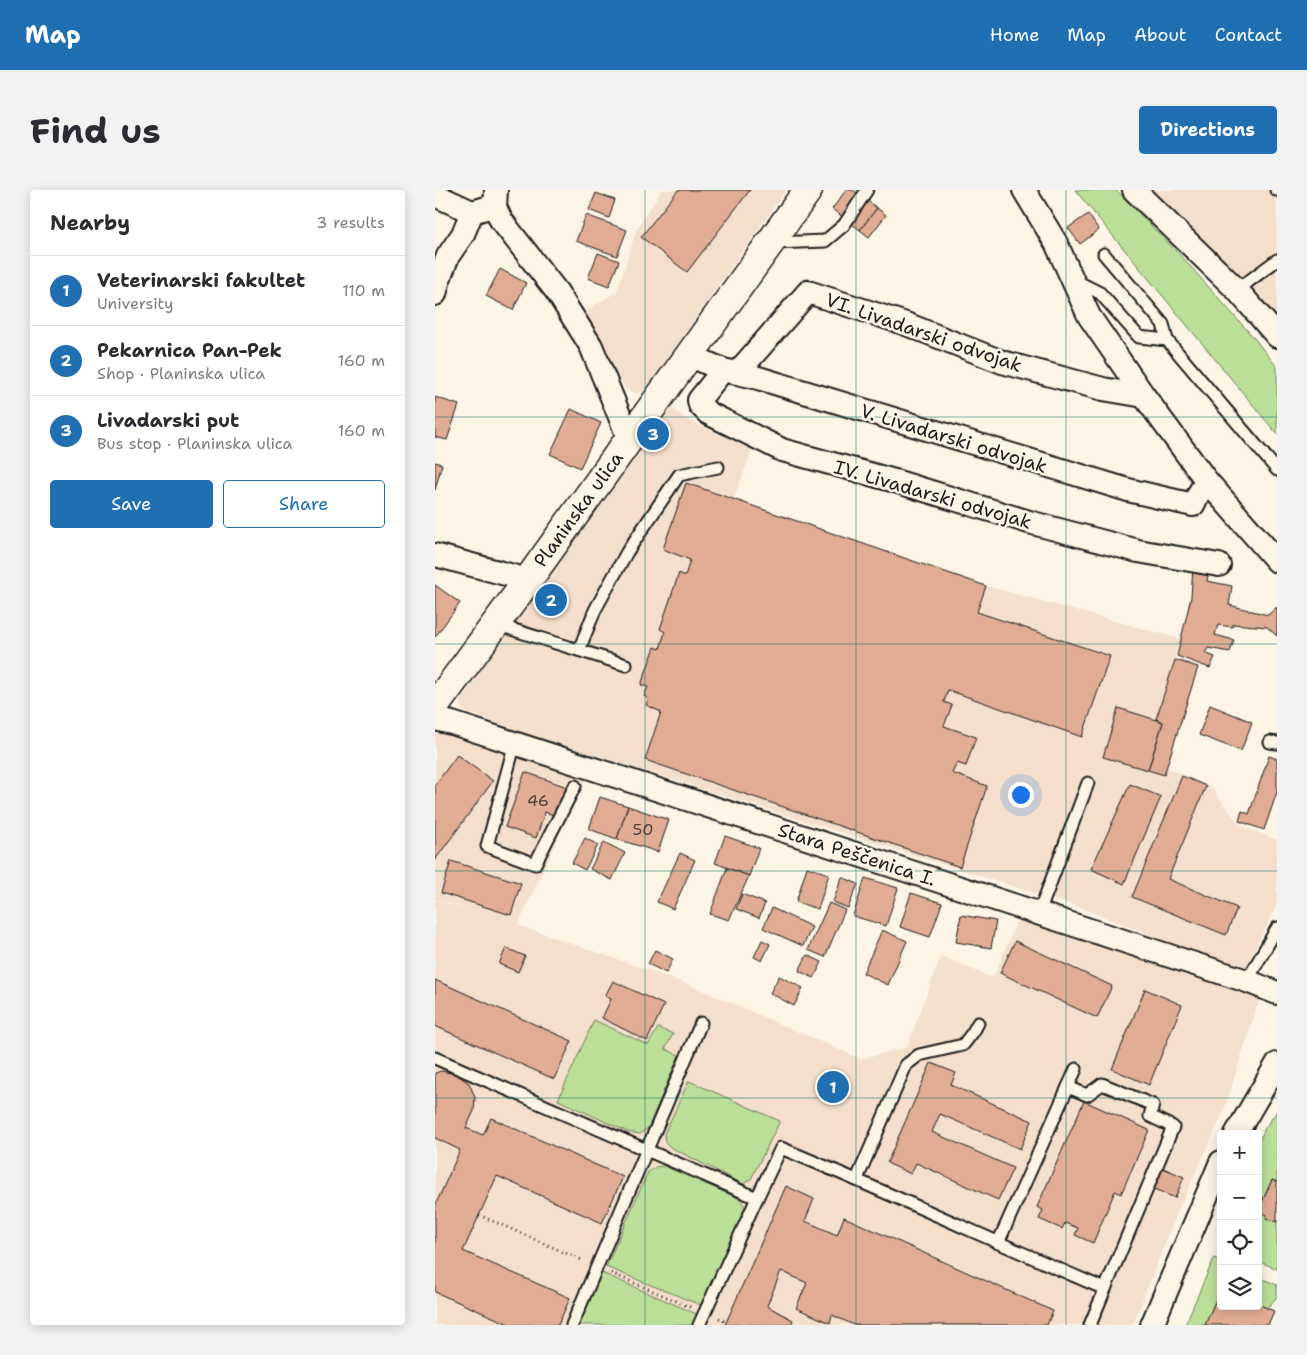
<!DOCTYPE html>
<html lang="en">
<head>
<meta charset="utf-8">
<style>
	body { margin:0; font-family:"Shantell Sans",sans-serif; background:#f2f2f3; color:#2b2b33 }
	.controls { position:absolute; right:15px; bottom:15px; display:grid; overflow:hidden; border-radius:5px; box-shadow:0 2px 12px #0003 }
	.controls button { width:45px; height:45px; display:grid; place-items:center; padding:0; border:0; border-bottom:1px solid #e1e1e2; background:#fff; color:#2b2b33; font:25px sans-serif }
	.you { position:absolute; left:585px; top:604px; width:18px; height:18px; margin:-12px; border:4px solid #fff; border-radius:50%; background:#1a73e8; box-shadow:0 0 0 8px #1a73e833 }
	.badge { display:grid; place-items:center; width:32px; height:32px; border-radius:50%; background:#1f6fb2; color:#fff; font-size:16px; font-weight:700 }
	.pin { position:absolute; translate:-50% -50%; border:2px solid #fff; box-shadow:0 1px 5px #0006 }
	.list { margin:0; padding:0; list-style:none }
	h2 { display:flex; justify-content:space-between; align-items:center; height:65px; margin:0; padding:0 20px; font-size:21px }
	h2 small { font-size:16px; font-weight:400; color:#7c7c81 }
	.list li { display:grid; grid-template-columns:32px 1fr auto; gap:15px; align-items:center; box-sizing:border-box; height:70px; padding:0 20px; border-top:1px solid #e1e1e2 }
	.list b { display:block; font-size:19px; white-space:nowrap }
	.list p { margin:0; font-size:16px; white-space:nowrap; color:#7c7c81 }
	.list em { font-size:16px; font-style:normal; color:#7c7c81 }
	.actions { display:flex; gap:10px; padding:15px 20px }
	.actions a { flex:1; padding:11px 0; border:1px solid #1f6fb2; border-radius:5px; text-align:center; font-size:18px; color:#1f6fb2 }
	.actions .main { background:#1f6fb2; color:#fff }
	.icon { flex:none; width:28px; height:28px; fill:none; stroke:currentColor; stroke-width:2; stroke-linecap:round; stroke-linejoin:round }
	.map { position:relative; flex:none; width:842px; height:1135px; overflow:hidden; border-radius:5px }
	header { display:flex; align-items:center; gap:30px; box-sizing:border-box; height:70px; padding:0 25px; background:#1f6fb2; color:#fff }
	header strong { font-size:24px }
	nav { display:flex; gap:28px; margin-inline-start:auto; font-size:18px }
	.intro { display:flex; align-items:center; justify-content:space-between; box-sizing:border-box; height:120px; padding:0 30px }
	h1 { margin:0; font-size:35px }
	.button { padding:12px 22px; border-radius:5px; background:#1f6fb2; color:#fff; font-size:18px; font-weight:700 }
	main { display:flex; gap:30px; padding:0 30px }
	aside { flex:1; background:#fff; border-radius:5px; box-shadow:0 2px 12px #0003 }
	.map>svg:first-child { display:block }
</style>
</head>
<body>
<header>
<strong>Map</strong>
<nav><a>Home</a><a>Map</a><a>About</a><a>Contact</a></nav>
</header>
<div class="intro"><h1>Find us</h1><a class="button">Directions</a></div>
<main>
<aside>
<h2>Nearby<small>3 results</small></h2>
<ul class="list">
<li><span class="badge">1</span><div><b>Veterinarski fakultet</b><p>University</p></div><em>110 m</em></li>
<li><span class="badge">2</span><div><b>Pekarnica Pan-Pek</b><p>Shop · Planinska ulica</p></div><em>160 m</em></li>
<li><span class="badge">3</span><div><b>Livadarski put</b><p>Bus stop · Planinska ulica</p></div><em>160 m</em></li>
</ul>
<div class="actions"><a class="main">Save</a><a>Share</a></div>
</aside>
<div class="map">
<svg width="842" height="1135" viewBox="0 0 842 1135">
	<rect width="100%" height="100%" fill="#fcf5e5"/>
	<filter id="ink" filterUnits="userSpaceOnUse"><feTurbulence type="fractalNoise" baseFrequency=".02" numOctaves="2"/><feDisplacementMap in="SourceGraphic" scale="10" xChannelSelector="R" yChannelSelector="G"/><feConvolveMatrix kernelMatrix="1 2 1 2 8 2 1 2 1" color-interpolation-filters="sRGB"/></filter>
	<g filter="url(#ink)">
		<g fill="#f4dfcc">
			<polygon points="227,0 351,0 211,199 204,204 194,201 189,197 148,123 182,101 202,38"/>
			<polygon points="714,0 842,0 842,135"/>
			<polygon points="234,216 255,231 318,258 299,309 551,396 746,449 739,467 764,477 732,578 776,597 805,635 842,650 842,715 811,777 743,756 644,717 95,545 28,521 24,512 198,264"/>
			<polygon points="4,543 24,546 152,585 83,735 250,793 426,869 472,857 506,766 558,788 583,728 826,804 788,924 741,1025 698,1135 0,1135 0,710 36,720 0,709 0,545"/>
		</g>
		<g fill="#bbdf99" stroke="#6c7e5a">
			<polygon points="640,0 681,0 747,67 819,148 842,177 842,244"/>
			<polygon points="159,830 213,855 223,838 238,844 230,859 244,865 213,938 205,944 193,942 123,910"/>
			<polygon points="254,891 345,931 316,989 308,994 235,957 230,952 229,944"/>
			<polygon points="842,921 842,992 837,990 823,1020 823,954 830,938"/>
			<polygon points="229,976 305,1009 310,1017 309,1025 268,1116 171,1077 213,982 221,977"/>
			<polygon points="823,1021 832,1025 831,1028 842,1032 842,1079 823,1071"/>
			<polygon points="779,1068 786,1071 786,1098 770,1135 750,1135"/>
			<polygon points="167,1083 264,1125 259,1135 144,1135"/>
			<polygon points="823,1087 842,1095 842,1107 832,1118 823,1114"/>
		</g>
		<g fill="#e0ac93" stroke="#1c1c1c">
			<polygon points="243,0 315,0 252,82 206,47"/>
			<polygon points="411,0 418,0 442,18 425,40 397,19"/>
			<polygon points="161,3 180,10 174,28 154,20"/>
			<polygon points="442,18 451,25 434,47 425,40"/>
			<polygon points="653,24 664,40 645,54 633,38"/>
			<polygon points="151,25 192,40 182,66 141,51"/>
			<polygon points="163,63 184,71 174,96 153,88"/>
			<polygon points="65,79 91,93 78,120 51,106"/>
			<polygon points="0,207 24,215 12,250 0,247"/>
			<polygon points="136,219 166,233 145,278 115,264"/>
			<polygon points="0,272 7,274 0,300"/>
			<polygon points="251,293 551,396 542,422 675,466 647,547 513,500 509,512 517,515 509,536 541,547 531,576 522,573 517,583 552,596 525,677 210,570 226,522 211,515 213,509 209,506 213,497 206,495 220,457 225,459 230,442 225,439 244,383 250,386 255,370 228,359"/>
			<polygon points="758,377 774,379 772,391 797,396 794,415 833,425 842,417 842,446 832,437 798,434 798,437 783,435 780,445 799,450 795,462 773,458 770,463 780,467 775,478 742,466 756,407"/>
			<polygon points="0,395 25,413 0,447"/>
			<polygon points="117,396 130,405 114,424 102,416"/>
			<polygon points="740,470 763,477 729,585 713,580 728,532 721,529"/>
			<polygon points="775,515 817,532 806,561 764,545"/>
			<polygon points="683,518 728,532 713,580 668,567"/>
			<polygon points="22,565 58,591 0,670 0,595"/>
			<polygon points="834,566 842,569 842,602 829,640 804,631 807,621 814,624"/>
			<polygon points="90,582 132,597 121,626 110,622 101,648 70,637"/>
			<polygon points="747,586 771,596 733,689 802,718 791,745 697,707"/>
			<polygon points="695,594 726,607 689,694 656,679"/>
			<polygon points="165,607 193,616 182,649 154,639"/>
			<polygon points="193,616 234,630 223,662 182,649"/>
			<polygon points="290,646 324,658 314,686 280,673"/>
			<polygon points="150,648 163,655 150,680 137,673"/>
			<polygon points="169,652 190,663 177,690 155,679"/>
			<polygon points="245,663 260,670 238,719 222,712"/>
			<polygon points="16,671 86,693 76,725 6,703"/>
			<polygon points="372,677 394,684 383,719 361,712"/>
			<polygon points="292,678 314,686 294,730 275,724"/>
			<polygon points="407,687 423,694 413,718 398,712"/>
			<polygon points="430,688 463,698 451,736 418,726"/>
			<polygon points="476,703 507,713 495,747 465,737"/>
			<polygon points="307,704 330,713 324,728 301,719"/>
			<polygon points="394,713 410,720 390,767 373,760"/>
			<polygon points="337,718 377,737 368,756 328,738"/>
			<polygon points="526,725 561,731 556,758 521,752"/>
			<polygon points="447,740 472,751 453,795 428,783"/>
			<polygon points="327,750 335,754 327,771 319,767"/>
			<polygon points="580,751 677,796 662,828 565,783"/>
			<polygon points="71,758 90,766 83,782 64,774"/>
			<polygon points="220,760 238,769 231,783 213,774"/>
			<polygon points="372,765 387,772 379,788 364,781"/>
			<polygon points="344,786 368,798 359,816 335,803"/>
			<polygon points="0,790 137,851 119,889 0,836"/>
			<polygon points="178,791 229,815 212,851 167,828 176,809 170,806"/>
			<polygon points="710,799 747,815 714,895 677,879"/>
			<polygon points="496,873 521,883 516,895 597,931 585,959 505,924 497,942 578,978 563,1010 481,973 476,984 452,973"/>
			<polygon points="6,881 21,884 34,893 40,907 39,921 31,938 48,945 56,928 188,987 167,1033 62,986 28,1061 135,1108 123,1135 76,1135 0,1102 0,1016 25,960 0,948 0,883"/>
			<polygon points="649,911 714,940 686,1004 680,1001 658,1053 640,1045 643,1038 630,1033 627,1039 604,1029 608,1020 602,1017"/>
			<polygon points="728,978 749,987 740,1008 719,999"/>
			<polygon points="837,990 842,992 842,1032 831,1028 832,1025 823,1021"/>
			<polygon points="351,996 379,1009 370,1031 402,1045 409,1027 618,1121 612,1135 419,1135 397,1125 395,1133 361,1118 372,1093 346,1081 332,1116 358,1130 356,1135 290,1135"/>
			<polygon points="786,1098 786,1116 823,1116 823,1114 839,1121 833,1135 770,1135"/>
		</g>
		<g fill="none" stroke-linecap="round" stroke-linejoin="round">
			<defs>
				<g id="service">
					<polyline points="841,0 842,0"/>
					<polyline points="339,53 390,51 409,35 432,0"/>
					<polyline points="669,64 728,134 732,150"/>
					<polyline points="641,91 665,103 704,147 732,150 842,280"/>
					<polyline points="802,100 842,70"/>
					<polyline points="60,434 191,475"/>
					<polyline points="144,460 160,420 192,362 244,285 283,277"/>
					<polyline points="835,552 842,553"/>
					<polyline points="80,553 52,656 100,674 140,596"/>
					<polyline points="604,723 653,593"/>
					<polyline points="812,791 842,738"/>
					<polyline points="0,868 322,1008 264,1135"/>
					<polyline points="633,897 652,905 667,894 718,915 715,926 738,937 670,1099"/>
					<polyline points="422,989 471,875 484,865 528,855 538,842 543,833"/>
					<path d="M 322,1008 L 346,958 C 455,1003 562,1053 670,1099 L 655,1135"/>
					<polyline points="563,1053 641,879"/>
					<polyline points="137,1135 266,833"/>
				</g>
				<g id="minor">
					<polyline points="61,0 60,17 66,30 122,102 156,156 194,249"/>
					<polyline points="589,0 621,53 654,126 709,206 771,290 842,371"/>
					<polyline points="699,0 802,100 842,146"/>
					<polyline points="0,5 37,22 51,18"/>
					<polyline points="0,104 4,89 13,66 28,44 37,22"/>
					<polyline points="254,165 288,180 320,187 693,300 758,315 771,290"/>
					<polyline points="288,180 264,210 265,215 273,223 347,260 460,291 594,332 703,361 784,375"/>
					<polyline points="303,182 373,102 471,134 567,172 668,199 709,206"/>
					<polyline points="0,365 93,390"/>
					<polyline points="0,529 17,533 812,791 842,803"/>
					<polyline points="801,944 842,874"/>
					<polyline points="717,1135 786,972"/>
				</g>
				<polyline id="tertiary" points="0,516 93,390 373,0"/>
			</defs>
			<use href="#service" stroke="#1c1c1c" stroke-width="15"/>
			<use href="#minor" stroke="#1c1c1c" stroke-width="26"/>
			<use href="#tertiary" stroke="#1c1c1c" stroke-width="31"/>
			<g stroke="#1c1c1c" stroke-width="3" stroke-dasharray="1 4" stroke-linecap="butt">
				<polyline points="44,1025 147,1070"/>
				<polyline points="176,1083 255,1117"/>
				<polyline points="284,1128 291,1132"/>
			</g>
			<use href="#service" stroke="#fcf5e5" stroke-width="11"/>
			<use href="#minor" stroke="#fcf5e5" stroke-width="22"/>
			<use href="#tertiary" stroke="#fcf5e5" stroke-width="28"/>
		</g>
	</g>
	<path fill="none" stroke="#0f766e" stroke-width="1" stroke-opacity="0.55" d="M 210,0 L 210,1135M 421,0 L 421,1135M 631,0 L 631,1135M 0,227 L 842,227M 0,454 L 842,454M 0,681 L 842,681M 0,908 L 842,908"/>
	<g text-anchor="middle" stroke-width="5" stroke-linejoin="round" paint-order="stroke">
		<g font-size="16" fill="#4d403a">
			<text x="103" y="616">46</text>
			<text x="208" y="645">50</text>
		</g>
		<g font-size="19" fill="#1c1c1c" stroke="#fcf5e5">
			<text transform="translate(489 142) rotate(19)" y="7">VI. Livadarski odvojak</text>
			<text transform="translate(519 248) rotate(17)" y="7">V. Livadarski odvojak</text>
			<text transform="translate(498 304) rotate(16)" y="7">IV. Livadarski odvojak</text>
			<text transform="translate(143 319) rotate(-54)" y="7">Planinska ulica</text>
			<text transform="translate(422 664) rotate(18)" y="7">Stara Peščenica I.</text>
		</g>
	</g>
</svg>
<div class="controls">
<button>+</button>
<button>−</button>
<button><svg class="icon" aria-label="locate" viewBox="0 0 24 24"><circle cx="12" cy="12" r="6"/><path d="M12 2v4M12 18v4M2 12h4M18 12h4"/></svg></button>
<button><svg class="icon" aria-label="layers" viewBox="0 0 24 24"><path d="M12 4l9 5-9 5-9-5zM3 14l9 5 9-5"/></svg></button>
</div>
<div class="you"></div>
<div class="pin badge" style="left:398px;top:897px">1</div>
<div class="pin badge" style="left:116px;top:410px">2</div>
<div class="pin badge" style="left:218px;top:244px">3</div>
</div>
</main>
</body>
</html>
